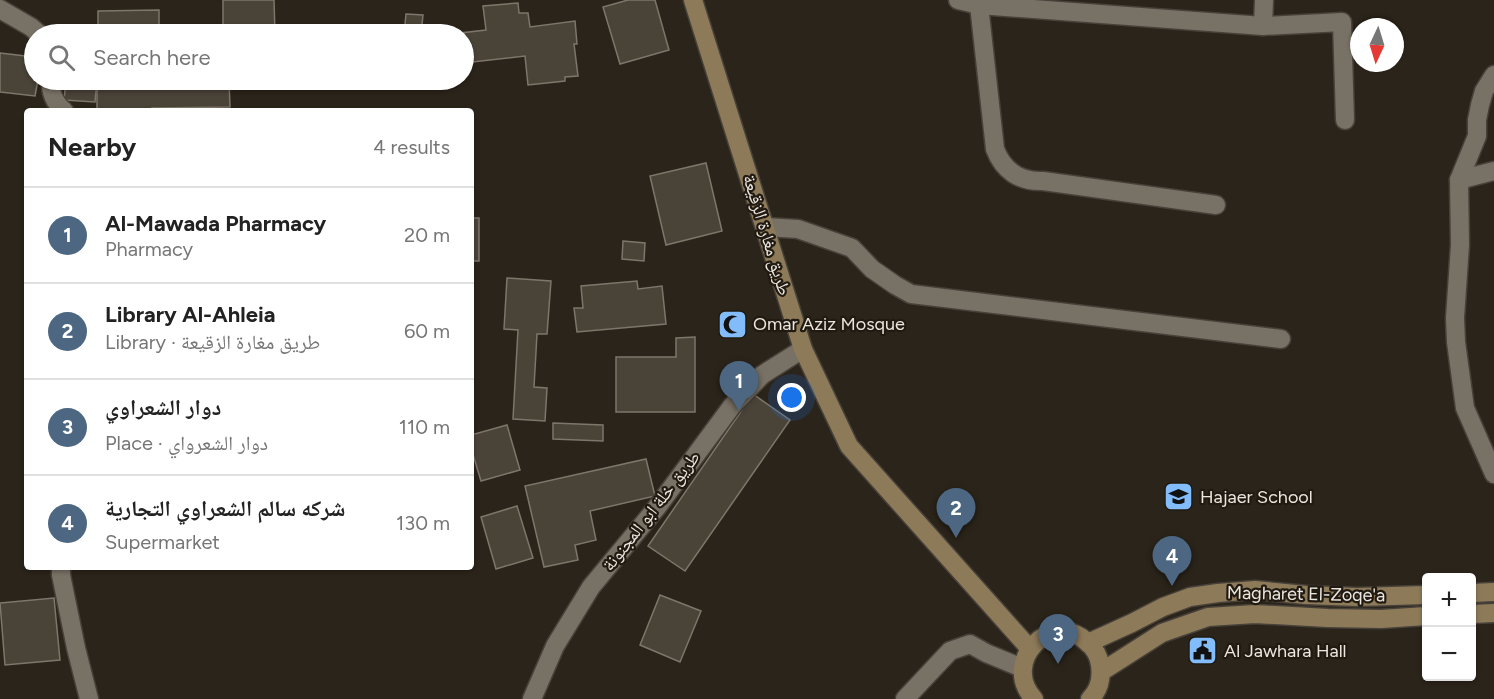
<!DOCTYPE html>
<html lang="en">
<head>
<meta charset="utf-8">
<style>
	body { margin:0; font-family:Figtree,"Noto Naskh Arabic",sans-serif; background:#f2f2f2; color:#222 }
	.controls { position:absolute; right:18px; bottom:18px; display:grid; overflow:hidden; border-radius:6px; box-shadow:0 2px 4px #0004 }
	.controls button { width:54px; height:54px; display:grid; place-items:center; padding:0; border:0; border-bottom:2px solid #e0e0e0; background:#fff; color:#222; font:30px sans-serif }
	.compass { position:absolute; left:1350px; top:18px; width:54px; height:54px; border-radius:50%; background:#fff; box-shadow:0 2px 4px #0004; rotate:184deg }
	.you { position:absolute; left:792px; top:398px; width:21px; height:21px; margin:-15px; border:4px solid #fff; border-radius:50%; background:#1a73e8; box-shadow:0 0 0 9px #1a73e833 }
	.badge { display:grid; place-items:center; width:39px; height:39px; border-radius:50%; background:#4d6783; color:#fff; font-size:20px; font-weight:700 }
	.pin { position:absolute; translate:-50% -50px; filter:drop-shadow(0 2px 3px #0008) }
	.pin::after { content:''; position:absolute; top:32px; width:21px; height:18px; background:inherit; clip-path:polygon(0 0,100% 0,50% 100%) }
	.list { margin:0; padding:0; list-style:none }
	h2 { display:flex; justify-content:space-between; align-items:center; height:78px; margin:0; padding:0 24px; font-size:26px }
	h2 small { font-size:20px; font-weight:400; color:#767676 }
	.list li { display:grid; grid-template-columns:39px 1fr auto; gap:18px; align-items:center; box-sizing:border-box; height:96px; padding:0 24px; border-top:2px solid #e0e0e0 }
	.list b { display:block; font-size:22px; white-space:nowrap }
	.list p { margin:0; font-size:20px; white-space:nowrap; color:#767676 }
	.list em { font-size:20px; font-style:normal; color:#767676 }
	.icon { flex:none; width:33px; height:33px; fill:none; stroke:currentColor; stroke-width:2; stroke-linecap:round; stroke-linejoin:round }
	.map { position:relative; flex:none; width:1494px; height:699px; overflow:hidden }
	.search { position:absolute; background:#fff; box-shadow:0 2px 4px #0004; left:24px; top:24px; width:450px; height:66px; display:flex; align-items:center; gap:15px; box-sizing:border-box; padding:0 21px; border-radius:33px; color:#767676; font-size:22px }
	.panel { position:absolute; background:#fff; box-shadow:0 2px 4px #0004; left:24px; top:108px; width:450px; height:462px; border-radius:6px }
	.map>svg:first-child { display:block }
</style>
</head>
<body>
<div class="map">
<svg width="1494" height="699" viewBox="0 0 1494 699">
	<rect width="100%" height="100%" fill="#2b241a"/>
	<g fill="#4a4338" stroke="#7e766a" stroke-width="1.5">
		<polygon points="223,0 274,0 275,34 223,34"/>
		<polygon points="628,0 655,0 669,50 620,64 603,7"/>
		<polygon points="518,3 519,13 528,13 530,27 575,21 577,44 574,44 578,76 565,77 565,81 528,85 525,56 464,63 464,34 460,34 460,33 486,30 483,6"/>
		<polygon points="159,10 159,29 195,29 195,34 98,34 98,11"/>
		<polygon points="406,14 423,15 421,34 404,34"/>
		<polygon points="0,53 34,57 34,80 38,80 35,96 0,92"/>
		<polygon points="66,80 97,80 95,102 64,100"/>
		<polygon points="97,80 229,80 230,107 152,108 152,111 97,111"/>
		<polygon points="706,163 722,231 666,245 650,176"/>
		<rect x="471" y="218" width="8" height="43"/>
		<polygon points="623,241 645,243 644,261 622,259"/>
		<polygon points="507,278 551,281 547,334 537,334 534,387 547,388 545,421 513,419 518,330 504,329"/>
		<polygon points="637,281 638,289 662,286 666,324 577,332 574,308 583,308 581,286"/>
		<polygon points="695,337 695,412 616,412 616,357 676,357 676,338"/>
		<polygon points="753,394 790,420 685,571 648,546"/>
		<polygon points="553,423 603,425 603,441 553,439"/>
		<polygon points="507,425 520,470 481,481 471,448 471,435"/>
		<polygon points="646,459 655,496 590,511 596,540 575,545 578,560 544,567 525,486"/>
		<polygon points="517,506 533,558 496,569 481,517"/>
		<polygon points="660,595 701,611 680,662 640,645"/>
		<polygon points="54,598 60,660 5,665 0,603"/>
	</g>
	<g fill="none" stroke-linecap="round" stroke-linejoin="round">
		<defs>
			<g id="street">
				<polyline points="958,0 979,5 1263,26 1342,22 1345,120"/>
				<path d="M 979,5 L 995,149 C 1003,170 1019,182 1043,181 L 1216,205"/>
				<polyline points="0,9 31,27 39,34"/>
				<polyline points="1263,26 1264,0"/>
				<polyline points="1494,75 1484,91 1480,105 1477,120 1477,136 1459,180 1460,245 1455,318 1456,342 1465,408 1494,474"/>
				<path d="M 51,80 C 50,93 54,102 64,111"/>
				<polyline points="1459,180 1494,171"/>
				<polyline points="765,227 798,229 852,248 872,269 895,285 911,294 1281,339"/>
				<polyline points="61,567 61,575 76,648 89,699"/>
				<polyline points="532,699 555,646 591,587 658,506 732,406 762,375 803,349"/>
				<polyline points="905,699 950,651 970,644 986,653 1022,668"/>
			</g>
			<g id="secondary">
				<polyline points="693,0 803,349 849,446 1030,649"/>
				<polyline points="1472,593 1494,592"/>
				<polyline points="1472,614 1494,613"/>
				<polyline points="1088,643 1132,623 1163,607 1190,597 1218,593 1255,590 1306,595 1357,597 1426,595"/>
				<polyline points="1101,672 1162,633 1208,617 1255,614 1328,618 1381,619 1426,616"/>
				<path d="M 1034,699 C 1000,662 1051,609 1087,642 C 1094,648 1099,656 1100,665 C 1102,678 1099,690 1090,699"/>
			</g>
		</defs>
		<use href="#street" stroke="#47413a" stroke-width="21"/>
		<use href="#secondary" stroke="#47413a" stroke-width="21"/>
		<use href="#street" stroke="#787165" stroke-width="18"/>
		<use href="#secondary" stroke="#8d7a59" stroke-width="18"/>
	</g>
	<defs>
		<symbol id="mosque-square" viewBox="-11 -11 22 22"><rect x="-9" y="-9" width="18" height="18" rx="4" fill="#82bcfa" stroke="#211a11"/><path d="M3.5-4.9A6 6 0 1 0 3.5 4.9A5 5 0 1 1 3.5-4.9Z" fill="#111"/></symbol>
		<symbol id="school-square" viewBox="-11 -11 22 22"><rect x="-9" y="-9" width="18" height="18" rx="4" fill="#82bcfa" stroke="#211a11"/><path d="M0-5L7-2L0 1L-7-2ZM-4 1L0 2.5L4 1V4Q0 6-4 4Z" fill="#111"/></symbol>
		<symbol id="civic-square" viewBox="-11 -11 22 22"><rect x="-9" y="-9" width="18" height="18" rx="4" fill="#82bcfa" stroke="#211a11"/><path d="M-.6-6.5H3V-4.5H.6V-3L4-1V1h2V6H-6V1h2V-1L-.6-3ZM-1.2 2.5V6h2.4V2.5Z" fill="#111"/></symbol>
	</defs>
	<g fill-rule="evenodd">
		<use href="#mosque-square" x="716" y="308" width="33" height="33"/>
		<use href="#school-square" x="1162" y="480" width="33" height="33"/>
		<use href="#civic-square" x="1186" y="634" width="33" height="33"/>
	</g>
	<g text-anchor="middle" stroke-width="4.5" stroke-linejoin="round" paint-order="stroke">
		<g font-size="18" fill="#ebe6e0" stroke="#211a11">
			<text transform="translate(767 235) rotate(73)" y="6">طريق مغارة الزقيعة</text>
			<text transform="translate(651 511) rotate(-52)" y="6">طريق خلة ابو المجنونة</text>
			<text transform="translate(1306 594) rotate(1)" y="6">Magharet El-Zoqe'a</text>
		</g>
		<g font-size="18" fill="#ebe6e0" stroke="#211a11" text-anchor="start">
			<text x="753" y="330">Omar Aziz Mosque</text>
			<text x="1200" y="503">Hajaer School</text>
			<text x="1224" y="657">Al Jawhara Hall</text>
		</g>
	</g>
</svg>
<div class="controls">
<button>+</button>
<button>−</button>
</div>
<svg class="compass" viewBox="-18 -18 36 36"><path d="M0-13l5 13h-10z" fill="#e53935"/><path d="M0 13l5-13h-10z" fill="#767676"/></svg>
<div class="you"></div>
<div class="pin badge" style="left:739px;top:411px">1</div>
<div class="pin badge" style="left:956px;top:538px">2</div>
<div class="pin badge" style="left:1058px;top:664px">3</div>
<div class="pin badge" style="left:1172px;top:586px">4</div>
<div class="search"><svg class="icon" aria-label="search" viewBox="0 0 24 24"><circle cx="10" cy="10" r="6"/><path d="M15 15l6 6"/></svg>Search here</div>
<section class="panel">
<h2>Nearby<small>4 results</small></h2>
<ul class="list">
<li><span class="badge">1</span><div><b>Al-Mawada Pharmacy</b><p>Pharmacy</p></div><em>20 m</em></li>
<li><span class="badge">2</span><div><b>Library Al-Ahleia</b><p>Library · طريق مغارة الزقيعة</p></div><em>60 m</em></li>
<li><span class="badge">3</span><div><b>دوار الشعراوي</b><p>Place · دوار الشعرواي</p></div><em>110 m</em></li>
<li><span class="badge">4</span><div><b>شركه سالم الشعراوي التجارية</b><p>Supermarket</p></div><em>130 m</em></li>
</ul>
</section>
</div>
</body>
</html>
